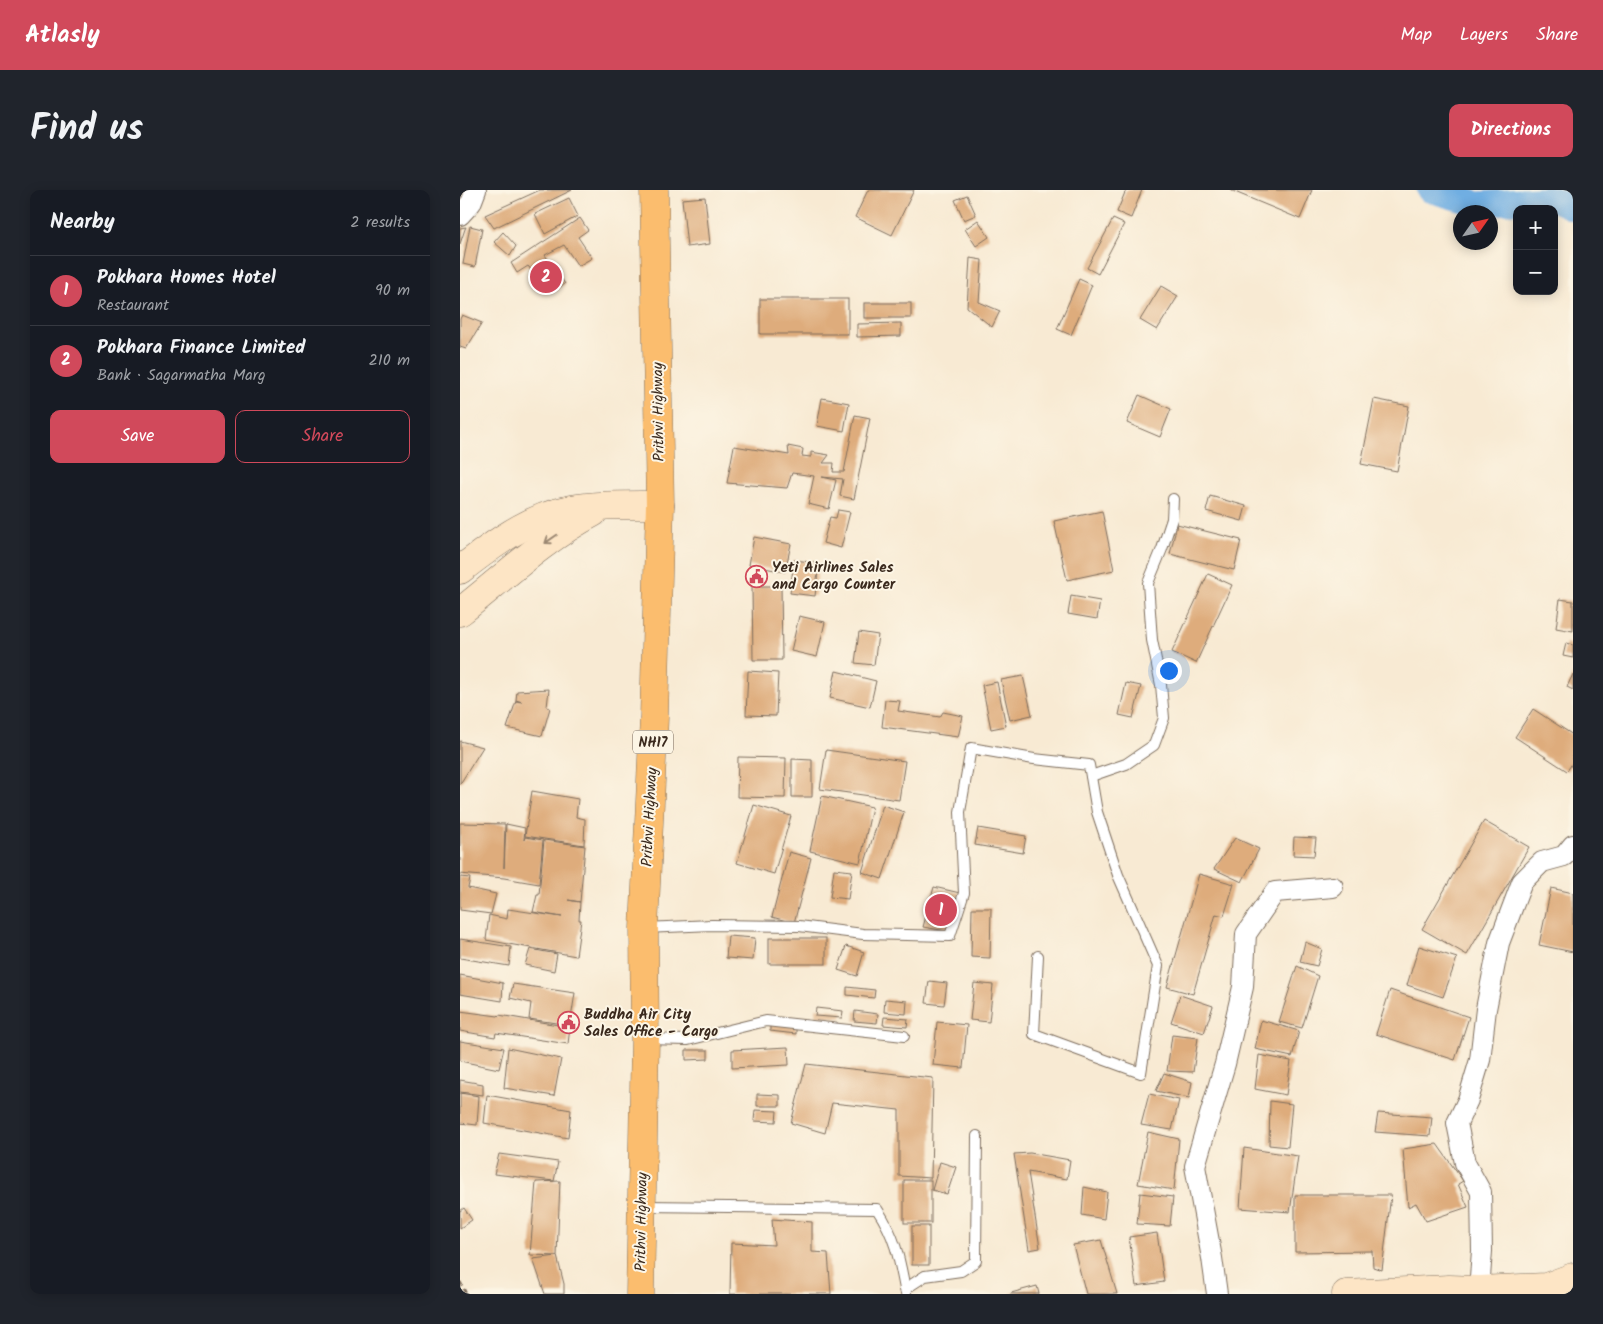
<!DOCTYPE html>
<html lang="en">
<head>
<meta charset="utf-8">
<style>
	body { margin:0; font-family:Kalam,sans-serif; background:#20242c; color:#f1f3f6 }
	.controls { position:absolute; right:15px; top:15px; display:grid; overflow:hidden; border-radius:10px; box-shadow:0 2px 12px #0003 }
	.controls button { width:45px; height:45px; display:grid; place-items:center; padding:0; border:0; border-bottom:1px solid #363941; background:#171b24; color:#f1f3f6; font:25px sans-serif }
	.compass { position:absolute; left:993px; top:15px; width:45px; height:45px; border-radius:50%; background:#171b24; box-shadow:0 2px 12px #0003; rotate:56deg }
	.you { position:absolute; left:708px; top:480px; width:18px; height:18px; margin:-12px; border:4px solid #fff; border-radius:50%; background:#1a73e8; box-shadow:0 0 0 8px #1a73e833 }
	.badge { display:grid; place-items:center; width:32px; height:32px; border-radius:50%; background:#d1495b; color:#fff; font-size:16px; font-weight:700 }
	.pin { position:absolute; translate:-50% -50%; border:2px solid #fff; box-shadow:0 1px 5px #0006 }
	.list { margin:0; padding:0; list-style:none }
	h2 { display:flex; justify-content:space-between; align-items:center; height:65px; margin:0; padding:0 20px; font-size:21px }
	h2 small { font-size:16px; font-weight:400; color:#9ea1a6 }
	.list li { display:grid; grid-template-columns:32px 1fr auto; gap:15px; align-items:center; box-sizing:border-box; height:70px; padding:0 20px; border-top:1px solid #363941 }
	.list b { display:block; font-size:19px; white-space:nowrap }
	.list p { margin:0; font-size:16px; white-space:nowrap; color:#9ea1a6 }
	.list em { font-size:16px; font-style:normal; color:#9ea1a6 }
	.actions { display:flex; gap:10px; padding:15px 20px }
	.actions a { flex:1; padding:11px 0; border:1px solid #d1495b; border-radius:10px; text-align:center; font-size:18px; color:#d1495b }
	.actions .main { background:#d1495b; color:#fff }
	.map { position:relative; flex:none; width:1113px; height:1104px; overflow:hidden; border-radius:10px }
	header { display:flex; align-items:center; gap:30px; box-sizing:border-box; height:70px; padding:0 25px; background:#d1495b; color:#fff }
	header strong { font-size:24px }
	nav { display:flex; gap:28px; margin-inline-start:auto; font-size:18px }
	.intro { display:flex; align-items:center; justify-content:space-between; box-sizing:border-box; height:120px; padding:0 30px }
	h1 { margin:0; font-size:35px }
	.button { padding:12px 22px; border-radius:10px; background:#d1495b; color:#fff; font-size:18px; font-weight:700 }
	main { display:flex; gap:30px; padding:0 30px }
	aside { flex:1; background:#171b24; border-radius:10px; box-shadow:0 2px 12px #0003 }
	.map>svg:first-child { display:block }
</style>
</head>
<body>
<header>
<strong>Atlasly</strong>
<nav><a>Map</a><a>Layers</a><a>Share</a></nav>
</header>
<div class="intro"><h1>Find us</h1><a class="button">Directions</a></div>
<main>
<aside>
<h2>Nearby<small>2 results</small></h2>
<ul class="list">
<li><span class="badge">1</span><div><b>Pokhara Homes Hotel</b><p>Restaurant</p></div><em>90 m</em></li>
<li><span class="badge">2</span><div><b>Pokhara Finance Limited</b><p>Bank · Sagarmatha Marg</p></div><em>210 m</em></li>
</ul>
<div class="actions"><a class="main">Save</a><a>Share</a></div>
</aside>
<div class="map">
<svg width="1113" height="1104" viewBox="0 0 1113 1104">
	<rect width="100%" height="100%" fill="#fcf5e5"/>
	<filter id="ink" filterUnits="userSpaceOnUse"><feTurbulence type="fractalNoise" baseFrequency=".02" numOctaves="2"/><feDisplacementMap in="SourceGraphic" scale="10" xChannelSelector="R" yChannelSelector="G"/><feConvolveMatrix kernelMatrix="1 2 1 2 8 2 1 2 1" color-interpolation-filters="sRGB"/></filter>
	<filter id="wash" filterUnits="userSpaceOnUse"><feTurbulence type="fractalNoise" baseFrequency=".0096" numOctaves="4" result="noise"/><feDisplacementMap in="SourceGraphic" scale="20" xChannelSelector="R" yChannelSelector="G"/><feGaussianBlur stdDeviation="1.12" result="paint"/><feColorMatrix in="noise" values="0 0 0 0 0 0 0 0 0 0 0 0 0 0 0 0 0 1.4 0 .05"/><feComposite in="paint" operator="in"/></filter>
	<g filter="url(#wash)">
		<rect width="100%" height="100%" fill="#f8ead3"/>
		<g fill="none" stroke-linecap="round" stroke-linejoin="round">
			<polyline stroke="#6faee2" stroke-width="25" points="969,0 1017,14 1093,9 1113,18"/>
		</g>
		<g id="blocks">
			<g fill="#deac7c">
				<polygon points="80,0 112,0 34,38 25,25"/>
				<polygon points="408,0 454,0 432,45 395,27"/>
				<polygon points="666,0 682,0 671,28 657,22"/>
				<polygon points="770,0 852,0 840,29"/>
				<polygon points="507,5 516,25 504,30 495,10"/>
				<polygon points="245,7 250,54 227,57 222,9"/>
				<polygon points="109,8 118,26 85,44 75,24"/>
				<polygon points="120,28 128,40 118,47 132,68 118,76 104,55 85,65 105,94 90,102 68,76 57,83 51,73"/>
				<polygon points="653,29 664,34 638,84 627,78"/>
				<polygon points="518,30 529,47 516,56 505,39"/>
				<polygon points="10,36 22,39 15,77 3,74"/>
				<polygon points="6,37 5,39 0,54 0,38"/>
				<polygon points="43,42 56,56 50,66 34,52"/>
				<polygon points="510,68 522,70 519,112 540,121 532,137 507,117"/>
				<polygon points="619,89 632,95 611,145 597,139"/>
				<polygon points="701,96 718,106 697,140 680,130"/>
				<rect x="300" y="109" width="88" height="35"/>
				<rect x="404" y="113" width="47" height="15"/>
				<polygon points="2,125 22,133 6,159 0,157 0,129"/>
				<polygon points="441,133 441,146 397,147 397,134"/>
				<polygon points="679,205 711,219 700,247 667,233"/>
				<polygon points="362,208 389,213 384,241 357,236"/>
				<polygon points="914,209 949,216 937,281 901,274"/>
				<polygon points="395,225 410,228 394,309 380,306 383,289 362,287 376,290 369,319 348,314 354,286 332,283 327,298 267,293 274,256 329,265 328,256 343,259 342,266 351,267 351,262 369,265 363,273 374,273 373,282 384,282"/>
				<polygon points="750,306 786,316 782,331 746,321"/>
				<polygon points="378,320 390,322 381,358 363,353 370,327 376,328"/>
				<polygon points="642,321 654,380 607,390 594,331"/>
				<polygon points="717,334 781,350 774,380 710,364"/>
				<polygon points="294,347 331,354 325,382 289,375"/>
				<polygon points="334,370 359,373 355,406 330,403"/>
				<polygon points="748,384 772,395 736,473 712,462"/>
				<polygon points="292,396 321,396 322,470 293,470"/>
				<polygon points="611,406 640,411 637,429 608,424"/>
				<polygon points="1100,409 1113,411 1113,441 1096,438"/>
				<polygon points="339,426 365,432 357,467 331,461"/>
				<polygon points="399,442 418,445 414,475 395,473"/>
				<polygon points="1106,453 1113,455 1113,468 1103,466"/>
				<polygon points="288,481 318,483 316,526 286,525"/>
				<polygon points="376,481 416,491 410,517 370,508"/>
				<polygon points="1113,484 1113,500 1107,497"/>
				<polygon points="563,486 572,525 550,530 541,490"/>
				<polygon points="537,492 546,536 531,539 522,495"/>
				<polygon points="666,493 681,496 673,528 659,525"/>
				<polygon points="89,499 87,517 90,518 82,546 47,538 56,511 62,512 56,510 57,501"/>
				<polygon points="425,510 440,511 438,521 480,527 483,522 503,526 498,547 422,537"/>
				<polygon points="1073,519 1113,545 1113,572 1107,581 1055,547"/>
				<polygon points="0,551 23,557 0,594"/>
				<polygon points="366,560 445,571 439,610 360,599"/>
				<polygon points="278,567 326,568 325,608 277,607"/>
				<polygon points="332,569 352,570 352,607 332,607"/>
				<polygon points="72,601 118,609 116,627 125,629 124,655 65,646"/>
				<polygon points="362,606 412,617 400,673 350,661"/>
				<polygon points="294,615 331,626 314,684 277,673"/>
				<polygon points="423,615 444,622 422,689 402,682"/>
				<polygon points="1024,631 1069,657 1007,765 962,739"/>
				<polygon points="0,633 45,634 44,678 46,634 65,638 64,650 65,647 83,650 79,694 44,688 0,684"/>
				<polygon points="518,638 566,646 563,663 515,655"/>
				<polygon points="834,647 856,648 854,666 833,665"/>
				<polygon points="775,648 799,659 782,692 754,679"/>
				<polygon points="84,650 125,656 120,712 108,710 120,712 119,730 121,730 116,766 26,750 29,725 47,729 48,719 102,727 73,722 77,705 79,705"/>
				<polygon points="329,662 351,668 334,733 312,727"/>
				<polygon points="374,679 392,681 388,709 370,707"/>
				<polygon points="739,684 774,694 764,726 756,724 733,804 707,797"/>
				<polygon points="0,687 10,688 8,698 36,704 31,724 0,720"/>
				<polygon points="474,697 500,703 487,741 463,737"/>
				<polygon points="1091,698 1113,703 1113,762 1079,755"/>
				<polygon points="512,718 531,718 530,768 511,767"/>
				<polygon points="268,746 295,748 293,770 266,768"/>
				<rect x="309" y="748" width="57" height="26"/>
				<polygon points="0,749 51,757 49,776 0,768"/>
				<polygon points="845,752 862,759 857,776 840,772"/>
				<polygon points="386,756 404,762 397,786 378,780"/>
				<polygon points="959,756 997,768 983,807 947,795"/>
				<polygon points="70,759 97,764 94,781 65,775"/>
				<polygon points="837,776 858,786 842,838 819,832"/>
				<polygon points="0,785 43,793 42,811 0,804"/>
				<polygon points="469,791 487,793 484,815 466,813"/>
				<polygon points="514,793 533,795 529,832 510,830"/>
				<polygon points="53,794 115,803 110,835 69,829 71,813 50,808"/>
				<polygon points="387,797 415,800 414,808 387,805"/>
				<polygon points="930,800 1009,827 995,870 916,844"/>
				<polygon points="720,805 753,816 744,843 711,832"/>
				<polygon points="425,809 447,811 446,824 424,822"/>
				<polygon points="356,818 383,821 382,828 355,826"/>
				<polygon points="0,821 38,826 39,825 110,837 108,854 36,843 35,847 0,841"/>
				<polygon points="395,821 418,824 417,833 394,831"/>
				<polygon points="424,827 448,829 447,837 423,835"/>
				<polygon points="801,830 839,841 832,867 795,859"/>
				<polygon points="310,832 336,835 336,844 310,841"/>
				<polygon points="477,832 507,835 503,878 473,875"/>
				<polygon points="712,845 738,848 733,882 707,881"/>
				<polygon points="0,851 44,858 39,879 0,871"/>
				<polygon points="328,857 329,875 272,878 272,860"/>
				<polygon points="48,858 101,869 94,906 44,898"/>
				<polygon points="226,860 248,860 248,869 226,870"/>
				<polygon points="799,865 831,871 826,905 795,899"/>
				<polygon points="346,874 473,888 471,988 439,986 439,920 372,913 365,943 331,933"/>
				<polygon points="704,883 732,892 729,908 696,901"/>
				<polygon points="0,890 23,894 23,905 0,902"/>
				<polygon points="0,903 19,906 17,935 0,933"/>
				<polygon points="297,904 320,905 320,916 297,916"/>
				<polygon points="689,904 719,910 712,940 681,935"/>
				<polygon points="27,905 111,920 108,948 24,933"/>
				<polygon points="810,911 832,914 828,957 809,955"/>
				<polygon points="295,920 317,921 316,932 294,931"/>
				<polygon points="918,923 972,927 970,946 915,942"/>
				<polygon points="688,942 719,949 714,1000 678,994"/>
				<polygon points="977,954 1003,991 998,994 1008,1017 966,1031 956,1013 948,1017 943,959"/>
				<polygon points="784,958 838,966 830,1022 780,1018"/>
				<polygon points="570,963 610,970 607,989 568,982 580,1058 569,1060 554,964"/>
				<polygon points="39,964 98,972 94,991 34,984"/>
				<polygon points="480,972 496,977 487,1004 472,1000"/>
				<rect x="444" y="990" width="27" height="43"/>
				<polygon points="100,991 97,1066 70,1065 76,992"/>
				<polygon points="624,997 647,1002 644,1029 622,1025"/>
				<polygon points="680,1003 713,1007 710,1036 677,1034"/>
				<polygon points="835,1005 931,1005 922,1080 913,1077 912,1061 835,1062"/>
				<polygon points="4,1018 12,1030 0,1038 0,1021"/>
				<polygon points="312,1029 352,1032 352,1062 368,1063 371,1104 270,1104 271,1053 314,1055"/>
				<rect x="452" y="1036" width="17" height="39"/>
				<polygon points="697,1043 704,1092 676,1096 669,1047"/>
				<polygon points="641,1050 657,1104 626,1104 613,1055"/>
				<polygon points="97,1066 104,1094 104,1104 85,1104 73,1069"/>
				<polygon points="577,1096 579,1104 551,1104 551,1103"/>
			</g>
		</g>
	</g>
	<g filter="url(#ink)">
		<use href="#blocks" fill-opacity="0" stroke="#7d6d5d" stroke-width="1"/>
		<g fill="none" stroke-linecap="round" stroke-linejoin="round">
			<defs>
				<g id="lane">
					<polyline points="631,586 666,574 694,555 704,528 701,495 692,450 688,393 702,359 712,329 713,309"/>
					<polyline points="185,738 252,735 339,736 403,744 490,746 504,703 500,622 511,558 574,569 629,575 637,622 658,685 698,776 681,883 574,844 578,766"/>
					<polyline points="186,849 228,850 306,831 444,846"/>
					<path d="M 184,1016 L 417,1019 C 435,1046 439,1067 445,1099"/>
					<polyline points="446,1103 445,1099 465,1086 501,1081 516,1071 517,946"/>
				</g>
				<g id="street">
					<polyline points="0,25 11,13 16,0"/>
					<polyline points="1019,1100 1022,1061 1021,1002 1005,973 997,933 1008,910 1020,870 1026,819 1039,753 1062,692 1082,672 1104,666 1113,655"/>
					<polyline points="757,1104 752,1068 735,976 765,874 783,797 786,744 815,702 873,697"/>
				</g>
				<g id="secondary">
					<path d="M 0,380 C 32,355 68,328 107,320 C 134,314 172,315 200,315"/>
					<path d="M 0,422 C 43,388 84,349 133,323"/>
					<polyline points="886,1104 989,1099 1019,1100 1086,1097 1113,1087"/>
				</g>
				<polyline id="highway" points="180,1104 185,849 184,738 194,527 200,315 194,0"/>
			</defs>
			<use href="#lane" stroke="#7d6d5d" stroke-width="12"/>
			<use href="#street" stroke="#7d6d5d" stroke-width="22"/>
			<use href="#secondary" stroke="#7d6d5d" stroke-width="29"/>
			<use href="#highway" stroke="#7d6d5d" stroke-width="29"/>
			<polyline stroke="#7d6d5d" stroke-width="3" stroke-dasharray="4 4" stroke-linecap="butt" points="0,1092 6,1104"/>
			<use href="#lane" stroke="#fff" stroke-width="10"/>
			<use href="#street" stroke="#fff" stroke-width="20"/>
			<use href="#secondary" stroke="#fde5c5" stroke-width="28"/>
			<use href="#highway" stroke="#fbbd6e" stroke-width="28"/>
		</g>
		<defs><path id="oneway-shaft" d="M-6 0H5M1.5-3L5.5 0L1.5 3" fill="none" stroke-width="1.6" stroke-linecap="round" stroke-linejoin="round" transform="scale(1.25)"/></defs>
		<use stroke="#9c8872" href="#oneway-shaft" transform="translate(91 349) rotate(145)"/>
	</g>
	<defs>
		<symbol id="civic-ring" viewBox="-11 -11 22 22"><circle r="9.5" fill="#fcf5e5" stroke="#d1495b" stroke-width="1.5"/><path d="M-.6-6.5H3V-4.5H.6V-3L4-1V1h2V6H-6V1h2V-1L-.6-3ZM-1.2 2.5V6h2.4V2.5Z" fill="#d1495b"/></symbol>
	</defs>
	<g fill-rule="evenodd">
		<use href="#civic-ring" x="284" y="374" width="25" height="25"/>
		<use href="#civic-ring" x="96" y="820" width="25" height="25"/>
	</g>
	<g text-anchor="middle" stroke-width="4" stroke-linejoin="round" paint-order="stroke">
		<rect fill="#fcf5e5" stroke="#75675a" stroke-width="1" x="173" y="540.5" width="40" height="23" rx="4"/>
		<g font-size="14" font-weight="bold" fill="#3b2a1e">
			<text x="193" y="557">NH17</text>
		</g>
		<g font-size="15" fill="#3b2a1e" stroke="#fcf5e5">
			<text transform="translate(198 222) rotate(-91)" y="5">Prithvi Highway</text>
			<text transform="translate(189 627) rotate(-87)" y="5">Prithvi Highway</text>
			<text transform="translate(181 1032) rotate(-89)" y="5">Prithvi Highway</text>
		</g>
		<g font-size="15" font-weight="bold" fill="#3b2a1e" stroke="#fcf5e5" text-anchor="start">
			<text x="312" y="382">Yeti Airlines Sales<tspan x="312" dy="17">and Cargo Counter</tspan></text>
			<text x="124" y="829">Buddha Air City<tspan x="124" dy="17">Sales Office - Cargo</tspan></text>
		</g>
	</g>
</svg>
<div class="controls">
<button>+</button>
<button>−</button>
</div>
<svg class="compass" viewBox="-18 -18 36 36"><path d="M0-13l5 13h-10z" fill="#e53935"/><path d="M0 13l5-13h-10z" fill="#9ea1a6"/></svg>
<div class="you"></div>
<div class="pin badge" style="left:481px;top:720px">1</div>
<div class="pin badge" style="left:86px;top:87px">2</div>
</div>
</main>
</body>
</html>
